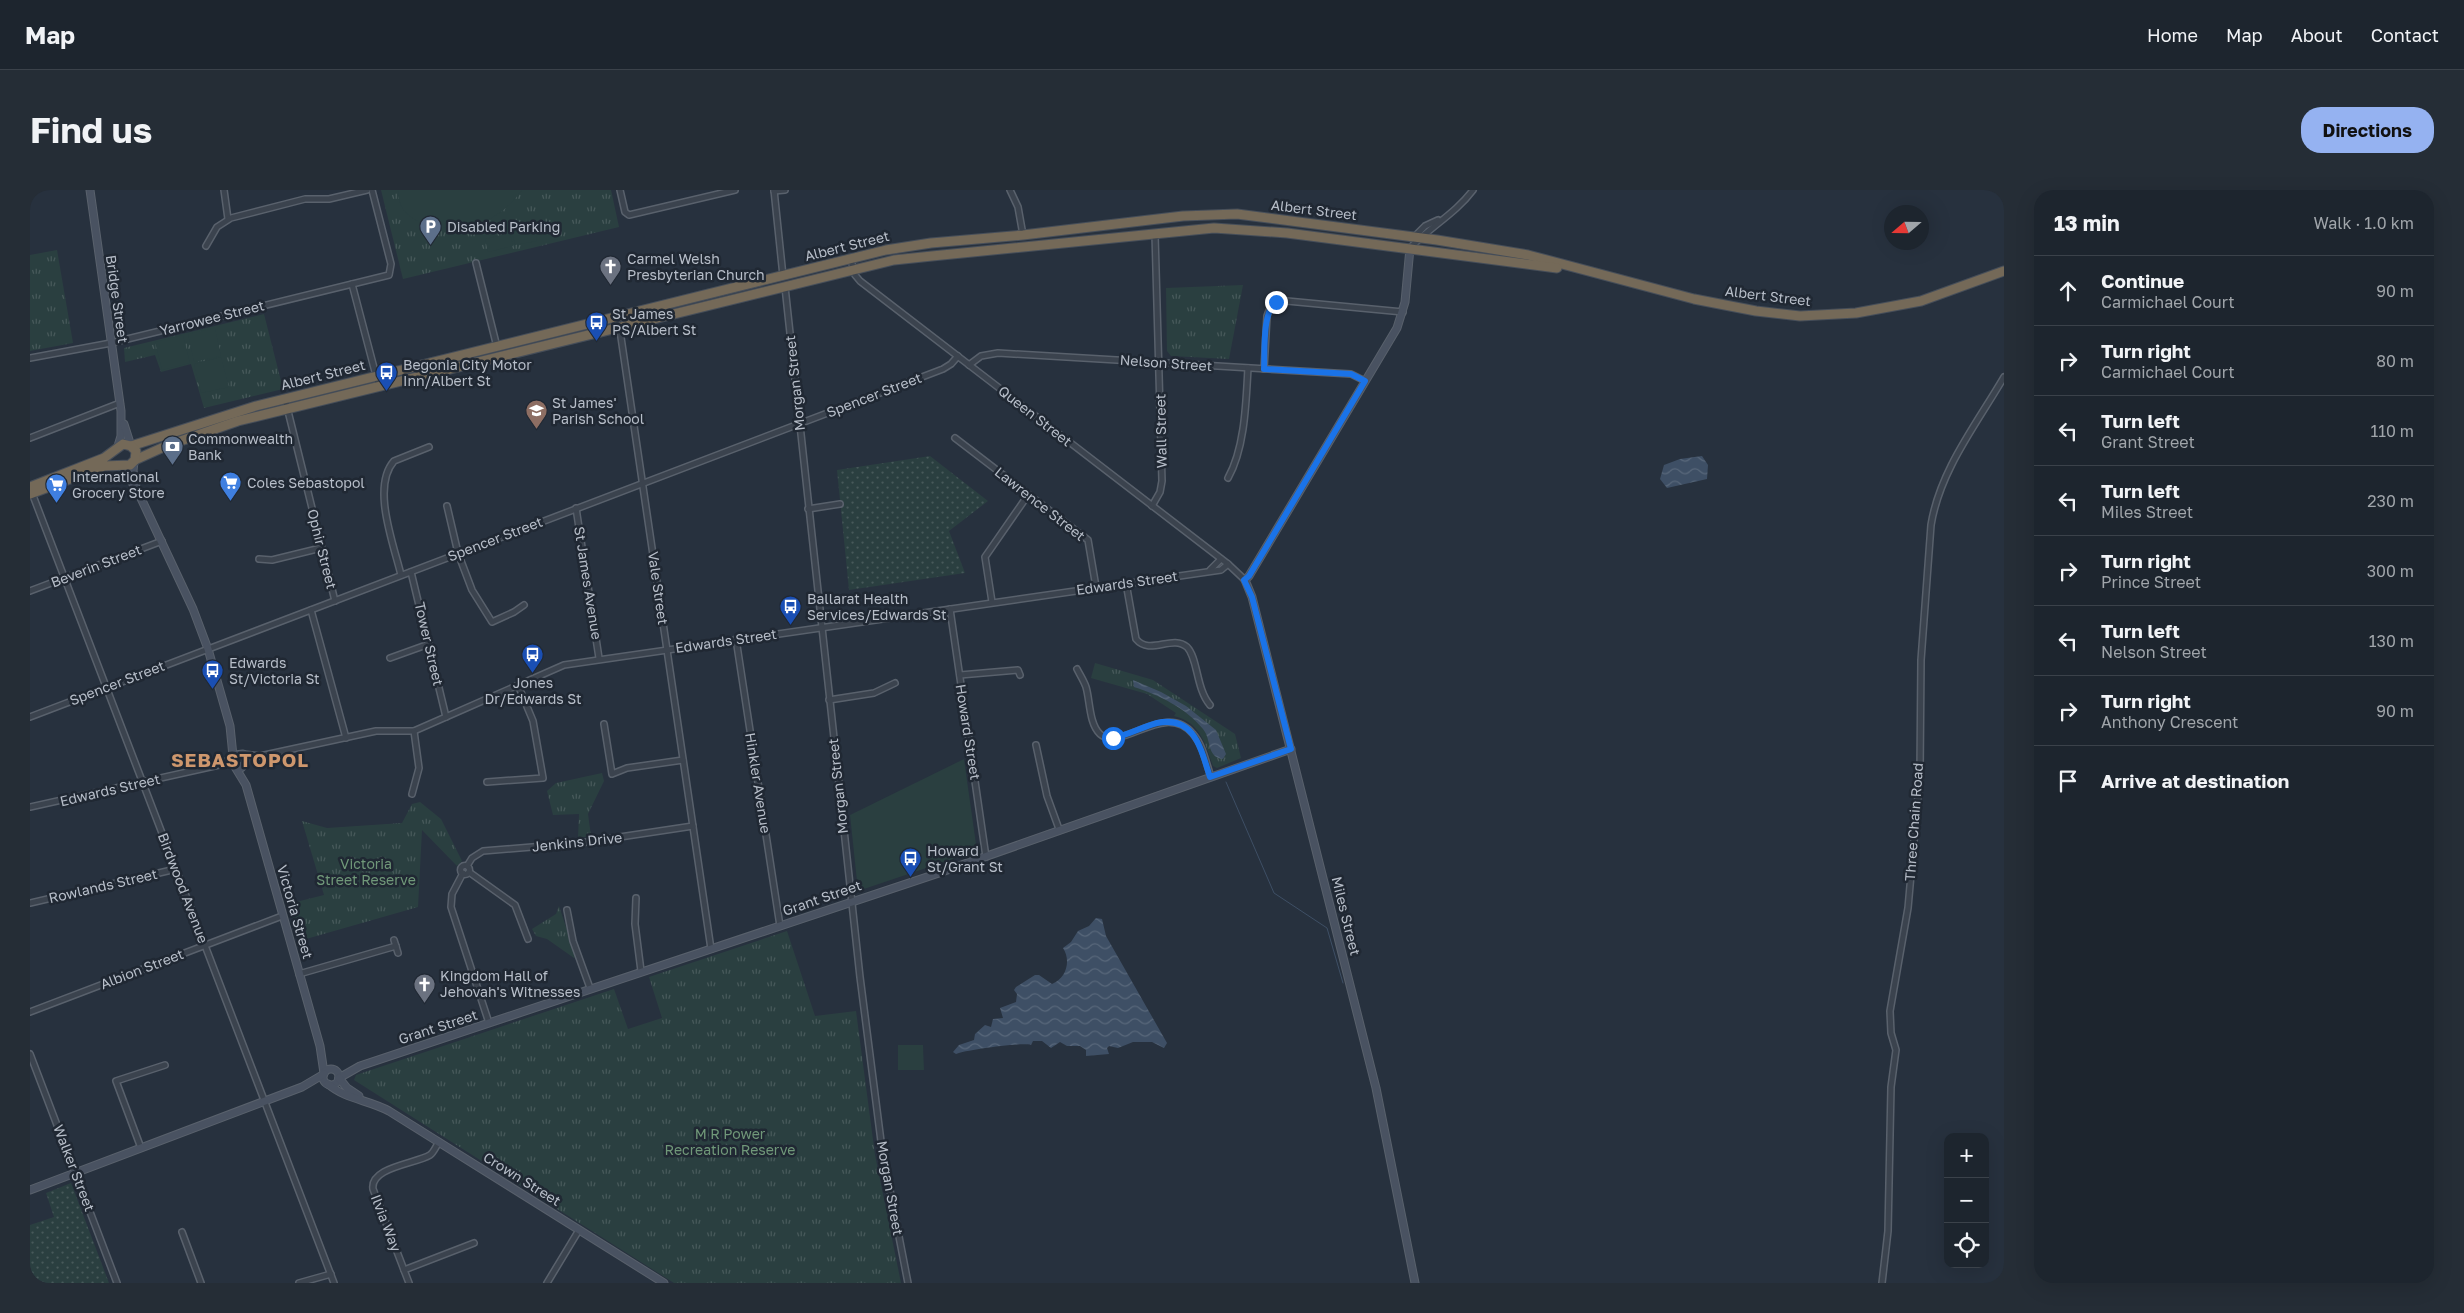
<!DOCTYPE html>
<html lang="en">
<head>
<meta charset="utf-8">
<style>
	body { margin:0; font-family:"Golos Text",sans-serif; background:#252d36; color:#f1f3f6 }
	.controls { position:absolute; right:15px; bottom:15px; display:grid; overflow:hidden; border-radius:10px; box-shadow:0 5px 20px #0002 }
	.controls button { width:45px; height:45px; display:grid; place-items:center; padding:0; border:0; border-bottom:1px solid #3b424a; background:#1d252e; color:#f1f3f6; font:25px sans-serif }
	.compass { position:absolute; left:1854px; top:15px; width:45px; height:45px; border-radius:50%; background:#1d252e; box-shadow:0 5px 20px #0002; rotate:250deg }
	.stop { position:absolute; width:15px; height:15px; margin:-11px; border:4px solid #1a73e8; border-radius:50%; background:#fff }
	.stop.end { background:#1a73e8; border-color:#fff; box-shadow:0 1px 5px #0008 }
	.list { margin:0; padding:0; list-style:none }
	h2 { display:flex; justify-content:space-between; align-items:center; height:65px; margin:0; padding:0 20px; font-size:21px }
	h2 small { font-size:16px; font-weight:400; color:#a0a5aa }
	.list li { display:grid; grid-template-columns:32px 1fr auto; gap:15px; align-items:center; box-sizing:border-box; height:70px; padding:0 20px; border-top:1px solid #3b424a }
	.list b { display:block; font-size:19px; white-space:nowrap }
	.list p { margin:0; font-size:16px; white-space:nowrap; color:#a0a5aa }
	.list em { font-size:16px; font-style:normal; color:#a0a5aa }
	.icon { flex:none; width:28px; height:28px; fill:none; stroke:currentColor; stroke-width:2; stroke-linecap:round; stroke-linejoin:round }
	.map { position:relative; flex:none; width:1974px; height:1093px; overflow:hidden; border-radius:20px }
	header { display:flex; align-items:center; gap:30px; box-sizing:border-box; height:70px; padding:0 25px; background:#1d252e; border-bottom:1px solid #3b424a }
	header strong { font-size:24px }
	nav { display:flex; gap:28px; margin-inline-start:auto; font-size:18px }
	.intro { display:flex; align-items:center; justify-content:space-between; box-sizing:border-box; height:120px; padding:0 30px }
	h1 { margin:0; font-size:35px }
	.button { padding:12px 22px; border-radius:20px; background:#95b2f1; color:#111; font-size:18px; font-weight:700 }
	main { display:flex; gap:30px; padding:0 30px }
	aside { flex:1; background:#1d252e; border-radius:20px; box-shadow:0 5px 20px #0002 }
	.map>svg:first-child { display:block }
</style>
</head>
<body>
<header>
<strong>Map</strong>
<nav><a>Home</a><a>Map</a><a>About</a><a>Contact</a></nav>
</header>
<div class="intro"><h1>Find us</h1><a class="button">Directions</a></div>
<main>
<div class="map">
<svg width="1974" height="1093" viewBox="0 0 1974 1093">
	<defs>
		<pattern id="grass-dots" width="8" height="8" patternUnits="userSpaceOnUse" patternTransform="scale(1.25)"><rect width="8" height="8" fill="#2a3f40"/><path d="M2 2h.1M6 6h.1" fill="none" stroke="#47595a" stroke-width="1.8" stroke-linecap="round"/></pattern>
		<pattern id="park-tufts" width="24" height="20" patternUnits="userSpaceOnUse" patternTransform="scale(1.25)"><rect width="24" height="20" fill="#2a3f40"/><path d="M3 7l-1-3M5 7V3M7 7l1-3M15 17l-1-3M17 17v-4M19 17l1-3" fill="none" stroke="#47595a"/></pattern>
		<pattern id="water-waves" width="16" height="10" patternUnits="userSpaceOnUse" patternTransform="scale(1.25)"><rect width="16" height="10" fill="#3e4f65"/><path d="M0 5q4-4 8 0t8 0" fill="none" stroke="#58677a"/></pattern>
	</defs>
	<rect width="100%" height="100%" fill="#27313e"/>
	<g fill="url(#grass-dots)">
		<polygon points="900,266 958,311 919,341 935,383 819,400 807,280"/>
		<polygon points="41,993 79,1093 0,1093 0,1035 24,1027 16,1003"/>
	</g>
	<g fill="url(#park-tufts)">
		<polygon points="351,0 581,0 589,37 373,89"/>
		<polygon points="27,60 43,153 0,161 0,65"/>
		<polygon points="1213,95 1199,169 1141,166 1137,161 1136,98"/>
		<polygon points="234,124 253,199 174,218 161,174 131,182 125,165 95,172 94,158"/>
		<path d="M 1065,473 L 1123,490 L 1205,544 L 1211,568 L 1187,578 L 1183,576 C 1175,553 1170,532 1144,526 L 1146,523 L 1117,504 L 1061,488 Z"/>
		<polygon points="572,583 574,591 558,624 561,646 548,648 549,624 523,625 517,601 526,593"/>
		<polygon points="390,612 411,629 432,671 427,676 392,640 388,717 269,751 258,714 294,705 272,631 297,638 372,633 382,614"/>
		<polygon points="529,716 546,767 544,768 517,749 506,746 502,739 526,724"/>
		<polygon points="757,741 785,826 826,821 845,965 871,1093 644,1093 324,890 326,885 584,799 598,839 632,828 619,787"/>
	</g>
	<g fill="#2a3f40">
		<path d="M 368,0 L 492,0 C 481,15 468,27 450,33 C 423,42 367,40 368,0 Z"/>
		<polygon points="505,37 507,51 485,55 482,42"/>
		<polygon points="480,43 483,56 458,62 455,49"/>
		<polygon points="185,138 191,166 164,172 158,144"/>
		<polygon points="153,145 160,173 132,180 125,152"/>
		<polygon points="191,167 199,197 171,203 164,174"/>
		<polygon points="934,569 947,661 828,701 820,625"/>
		<polygon points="868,855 893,855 894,880 868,880"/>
	</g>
	<g fill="url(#water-waves)">
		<polygon points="1672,266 1678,275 1677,289 1637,298 1630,289 1634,275 1650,269"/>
		<path d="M 1103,490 L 1131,502 L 1156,516 L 1186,540 L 1196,564 L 1193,569 C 1176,567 1182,550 1173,539 C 1156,518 1129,505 1104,497 Z"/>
		<path d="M 1066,728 L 1072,729 L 1076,746 L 1137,853 L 1134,858 L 1122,852 L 1103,852 L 1088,858 L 1079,856 L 1077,858 L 1079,864 L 1056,866 L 1056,860 L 1050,856 L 1037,856 L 1030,852 L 1021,858 L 1012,851 L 1003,851 L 1001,855 C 992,852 935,860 926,864 L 923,862 L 929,855 L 944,850 L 945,844 L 955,835 L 961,837 L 963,829 L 973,828 L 970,818 L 986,812 L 987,804 L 984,800 L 986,797 L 1005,785 L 1009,785 L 1022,794 C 1037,788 1041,770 1033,758 L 1041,752 L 1048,741 L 1059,736 Z"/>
	</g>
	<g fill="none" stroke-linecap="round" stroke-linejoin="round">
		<polyline stroke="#3e4f65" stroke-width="1" points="1196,592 1244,703 1297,738 1313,793"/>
		<defs>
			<g id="street">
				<polyline points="194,0 198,29"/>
				<polyline points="590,0 595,22 599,25 705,0"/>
				<polyline points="744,0 753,86"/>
				<polyline points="980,0 988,17 993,45"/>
				<polyline points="744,1 755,0"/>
				<polyline points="1383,48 1395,36 1408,30"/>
				<polyline points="176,56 187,37 201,28 275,9 299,9 337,0"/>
				<path d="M 1380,58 C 1400,37 1426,23 1443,0"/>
				<polyline points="821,70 825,85 830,91 1198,374 1215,390"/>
				<polyline points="446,73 467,157"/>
				<polyline points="322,94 349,197"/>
				<polyline points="755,97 830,787 852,959 878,1093"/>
				<polyline points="588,127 681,759"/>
				<polyline points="0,168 81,153 359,85 361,74 342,0"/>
				<polyline points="939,175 951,166 968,163 1321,184 1335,191"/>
				<path d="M 1234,179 L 1237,126 C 1240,116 1246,110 1257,111 L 1373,122"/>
				<polyline points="255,209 305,411"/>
				<polyline points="0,248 90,213"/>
				<polyline points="925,248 1058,350 1066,397"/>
				<path d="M 1198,288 C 1215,258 1216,212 1218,178"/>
				<polyline points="2,303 304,1093"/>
				<polyline points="417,316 428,363 442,400 462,432 484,422 494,415"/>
				<polyline points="1122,316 1130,302 1132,291 1125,44"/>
				<polyline points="546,318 569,468"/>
				<polyline points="778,319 810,314"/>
				<polyline points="229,369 242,370 291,358"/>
				<polyline points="1180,380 1191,369"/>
				<polyline points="381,382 416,527"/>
				<path d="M 371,385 C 364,355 341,297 364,271 L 399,257"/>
				<path d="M 1096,393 L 1106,449 C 1120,466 1142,444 1157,457 C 1168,468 1166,499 1180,515"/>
				<polyline points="0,401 132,351"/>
				<polyline points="962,412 955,367 998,305"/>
				<polyline points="920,419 956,667"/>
				<polyline points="281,420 316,548"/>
				<polyline points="706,449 750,736"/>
				<polyline points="360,468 399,454"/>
				<path d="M 1047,479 C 1050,485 1054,491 1056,497 C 1060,510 1059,534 1070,544 C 1091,563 1135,510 1163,544 C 1173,555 1176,573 1181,587"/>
				<polyline points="930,485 988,480 990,485"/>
				<polyline points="799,510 844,503 865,493"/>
				<polyline points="0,527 913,179 921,174 928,166"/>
				<polyline points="574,534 582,584 597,578 653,570"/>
				<polyline points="1006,555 1017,606 1029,639"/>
				<polyline points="213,564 230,566 346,541 384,541 534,475 1191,380 1198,374"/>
				<polyline points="457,592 513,588 503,531 488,495"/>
				<polyline points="382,604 389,578 384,541"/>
				<polyline points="0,617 189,575 203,567"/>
				<circle cx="435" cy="680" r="4.5"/>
				<polyline points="437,676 442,668 453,661 550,653 663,636"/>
				<polyline points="439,682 485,715 498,749"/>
				<polyline points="433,683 422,704 421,717 459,833"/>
				<polyline points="606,708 605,734 611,781"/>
				<polyline points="0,713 146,679"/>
				<polyline points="537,720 543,751 560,798"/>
				<polyline points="364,750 368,763"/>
				<polyline points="269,784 366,756"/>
				<polyline points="0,822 252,726"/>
				<polyline points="0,864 87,1093"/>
				<polyline points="111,958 86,891 135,875"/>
				<polyline points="152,1042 171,1093"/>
				<polyline points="374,1080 444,1053"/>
				<polyline points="269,1093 301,1084"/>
				<path d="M 379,1093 L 343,999 C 340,977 385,974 400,965 C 404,962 406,956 409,952"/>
				<polyline points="517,1093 549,1040"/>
				<path d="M 1852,1093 L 1858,1041 L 1861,897 L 1866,860 L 1861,843 L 1860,821 L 1878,718 L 1890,584 L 1891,470 L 1901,335 C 1910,280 1946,235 1974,187"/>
			</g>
			<g id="secondary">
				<polyline points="60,0 91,221 91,246 88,256"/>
				<polyline points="1380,58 1375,112 1367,138 1219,386 1215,390 1222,407 1346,898 1385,1093"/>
				<polyline points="94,234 101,256"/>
				<polyline points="104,272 103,281 106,294"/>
				<polyline points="92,276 109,304 163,419 178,459 200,536 203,566"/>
				<polyline points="205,576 211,578 215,574 216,568 213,564 205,565 202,572 216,595 290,856 294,883"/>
				<circle cx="301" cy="887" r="8"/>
				<polyline points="309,888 330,876 906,684 1261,559"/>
				<polyline points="309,888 317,898 329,906"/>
				<path d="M 298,894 C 315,909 339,910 359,921 L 634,1093"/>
				<polyline points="0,1000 272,897 294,884"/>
			</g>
			<g id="highway">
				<polyline points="101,256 226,216 856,60 901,53 993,45 1153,26 1207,24 1407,50 1498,65 1664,109 1726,121 1770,126 1826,123 1891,111 1974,81"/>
				<polyline points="105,270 136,256 208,231 864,70 902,66 1184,38 1257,43 1527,78"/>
				<polyline points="0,297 74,268 93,254 101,256 106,261 105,270 100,275 74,276 0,304"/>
			</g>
		</defs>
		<use href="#street" stroke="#59616c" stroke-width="8"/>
		<use href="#secondary" stroke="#59616c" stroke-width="9"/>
		<use href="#highway" stroke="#464e59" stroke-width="11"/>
		<use href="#street" stroke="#3b434e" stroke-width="5"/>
		<use href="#secondary" stroke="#495261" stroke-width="7"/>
		<use href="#highway" stroke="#746958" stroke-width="9"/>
	</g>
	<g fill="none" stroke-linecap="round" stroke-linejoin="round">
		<path stroke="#1a73e8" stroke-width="6" d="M 1083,548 C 1098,545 1112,537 1127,533 C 1165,525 1171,560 1180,587 L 1261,559 L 1222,407 L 1214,390 L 1219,386 L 1335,191 L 1321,184 L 1234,179 C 1235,162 1232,122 1246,112"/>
	</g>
	<defs>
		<symbol id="parking-pin" viewBox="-11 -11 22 30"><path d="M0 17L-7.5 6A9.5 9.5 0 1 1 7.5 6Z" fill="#5c6f8a" stroke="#202833"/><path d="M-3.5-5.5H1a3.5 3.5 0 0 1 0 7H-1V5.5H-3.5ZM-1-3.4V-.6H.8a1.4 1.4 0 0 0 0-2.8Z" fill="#fff"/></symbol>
		<symbol id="church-pin" viewBox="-11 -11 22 30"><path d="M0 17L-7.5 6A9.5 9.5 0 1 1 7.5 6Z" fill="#6b7280" stroke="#202833"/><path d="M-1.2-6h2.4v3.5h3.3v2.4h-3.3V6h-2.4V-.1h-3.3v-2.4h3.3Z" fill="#fff"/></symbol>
		<symbol id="bus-pin" viewBox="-11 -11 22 30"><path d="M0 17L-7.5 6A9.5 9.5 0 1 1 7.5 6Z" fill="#1a4fb4" stroke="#202833"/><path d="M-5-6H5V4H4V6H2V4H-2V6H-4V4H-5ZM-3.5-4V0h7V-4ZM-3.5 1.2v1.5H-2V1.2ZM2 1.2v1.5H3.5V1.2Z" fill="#fff"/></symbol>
		<symbol id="school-pin" viewBox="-11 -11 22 30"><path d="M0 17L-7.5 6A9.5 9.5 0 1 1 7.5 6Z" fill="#8d6e63" stroke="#202833"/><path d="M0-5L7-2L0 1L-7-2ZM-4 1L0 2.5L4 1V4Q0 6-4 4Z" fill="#fff"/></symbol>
		<symbol id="bank-pin" viewBox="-11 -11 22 30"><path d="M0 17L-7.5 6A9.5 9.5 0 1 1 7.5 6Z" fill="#5c6f8a" stroke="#202833"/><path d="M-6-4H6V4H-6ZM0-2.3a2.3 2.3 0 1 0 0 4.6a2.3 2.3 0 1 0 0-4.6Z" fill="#fff"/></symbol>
		<symbol id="supermarket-pin" viewBox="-11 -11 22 30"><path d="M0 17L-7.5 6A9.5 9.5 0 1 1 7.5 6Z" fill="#3f7fe0" stroke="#202833"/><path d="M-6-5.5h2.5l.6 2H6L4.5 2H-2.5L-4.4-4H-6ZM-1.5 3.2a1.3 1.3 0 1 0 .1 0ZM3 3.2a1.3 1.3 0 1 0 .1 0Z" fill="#fff"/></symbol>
	</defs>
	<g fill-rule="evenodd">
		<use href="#parking-pin" x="388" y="24" width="25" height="34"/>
		<use href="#church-pin" x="568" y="64" width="25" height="34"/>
		<use href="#bus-pin" x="554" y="120" width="25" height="34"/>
		<use href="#bus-pin" x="344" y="170" width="25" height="34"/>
		<use href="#school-pin" x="494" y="208" width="25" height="34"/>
		<use href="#bank-pin" x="130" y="244" width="25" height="34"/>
		<use href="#supermarket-pin" x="188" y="280" width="25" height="34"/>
		<use href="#supermarket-pin" x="14" y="282" width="25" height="34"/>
		<use href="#bus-pin" x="748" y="404" width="25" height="34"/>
		<use href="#bus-pin" x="490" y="452" width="25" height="34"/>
		<use href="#bus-pin" x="170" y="468" width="25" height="34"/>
		<use href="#bus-pin" x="868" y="656" width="25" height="34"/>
		<use href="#church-pin" x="382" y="782" width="25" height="34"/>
	</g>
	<g text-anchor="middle" stroke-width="5" stroke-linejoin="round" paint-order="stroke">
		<g font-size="14" fill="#b7bec9" stroke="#202833">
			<text transform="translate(1284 20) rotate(7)" y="5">Albert Street</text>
			<text transform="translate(817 56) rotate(-14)" y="5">Albert Street</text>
			<text transform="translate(1738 106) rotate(7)" y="5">Albert Street</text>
			<text transform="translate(87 109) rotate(82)" y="5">Bridge Street</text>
			<text transform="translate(182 128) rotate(-14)" y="5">Yarrowee Street</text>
			<text transform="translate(1136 173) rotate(4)" y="5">Nelson Street</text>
			<text transform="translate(293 185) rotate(-14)" y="5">Albert Street</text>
			<text transform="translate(765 193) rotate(-96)" y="5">Morgan Street</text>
			<text transform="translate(844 205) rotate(-21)" y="5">Spencer Street</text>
			<text transform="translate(1005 226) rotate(38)" y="5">Queen Street</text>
			<text transform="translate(1131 241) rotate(-91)" y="5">Wall Street</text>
			<text transform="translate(1010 314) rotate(38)" y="5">Lawrence Street</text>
			<text transform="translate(465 349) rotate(-21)" y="5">Spencer Street</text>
			<text transform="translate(292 359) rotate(76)" y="5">Ophir Street</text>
			<text transform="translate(66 376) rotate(-21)" y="5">Beverin Street</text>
			<text transform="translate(558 393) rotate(81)" y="5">St James Avenue</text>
			<text transform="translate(1097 393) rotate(-8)" y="5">Edwards Street</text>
			<text transform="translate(628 398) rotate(82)" y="5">Vale Street</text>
			<text transform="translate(696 451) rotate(-8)" y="5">Edwards Street</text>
			<text transform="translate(399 454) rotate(77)" y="5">Tower Street</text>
			<text transform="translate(87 493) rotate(-21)" y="5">Spencer Street</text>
			<text transform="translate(938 542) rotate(81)" y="5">Howard Street</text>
			<text transform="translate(728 593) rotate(81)" y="5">Hinkler Avenue</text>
			<text transform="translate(808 596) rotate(-96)" y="5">Morgan Street</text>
			<text transform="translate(80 600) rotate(-13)" y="5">Edwards Street</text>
			<text transform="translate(1884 632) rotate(-86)" y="5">Three Chain Road</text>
			<text transform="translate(547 652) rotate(-6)" y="5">Jenkins Drive</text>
			<text transform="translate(73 696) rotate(-13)" y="5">Rowlands Street</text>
			<text transform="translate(153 698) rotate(69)" y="5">Birdwood Avenue</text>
			<text transform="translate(792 708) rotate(-19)" y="5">Grant Street</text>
			<text transform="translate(265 722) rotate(74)" y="5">Victoria Street</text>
			<text transform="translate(1316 726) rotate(76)" y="5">Miles Street</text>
			<text transform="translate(112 779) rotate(-21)" y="5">Albion Street</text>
			<text transform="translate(408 837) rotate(-18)" y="5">Grant Street</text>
			<text transform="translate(44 978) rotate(69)" y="5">Walker Street</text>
			<text transform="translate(492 989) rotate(32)" y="5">Crown Street</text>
			<text transform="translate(860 998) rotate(80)" y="5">Morgan Street</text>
			<text transform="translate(356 1033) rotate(69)" y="5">Ilvia Way</text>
		</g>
		<g font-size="14" fill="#b7bec9" stroke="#202833" text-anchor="start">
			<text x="417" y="42">Disabled Parking</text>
			<text x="597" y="74">Carmel Welsh<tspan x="597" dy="16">Presbyterian Church</tspan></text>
			<text x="582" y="129">St James<tspan x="582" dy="16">PS/Albert St</tspan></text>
			<text x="373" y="180">Begonia City Motor<tspan x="373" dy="16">Inn/Albert St</tspan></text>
			<text x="522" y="218">St James'<tspan x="522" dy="16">Parish School</tspan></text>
			<text x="158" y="254">Commonwealth<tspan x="158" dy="16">Bank</tspan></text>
			<text x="42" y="292">International<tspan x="42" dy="16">Grocery Store</tspan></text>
			<text x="217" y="298">Coles Sebastopol</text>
			<text x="777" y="414">Ballarat Health<tspan x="777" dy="16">Services/Edwards St</tspan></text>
			<text x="199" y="478">Edwards<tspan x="199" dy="16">St/Victoria St</tspan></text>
			<text x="503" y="498" text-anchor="middle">Jones<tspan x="503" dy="16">Dr/Edwards St</tspan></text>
			<text x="897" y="666">Howard<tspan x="897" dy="16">St/Grant St</tspan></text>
			<text x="410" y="791">Kingdom Hall of<tspan x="410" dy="16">Jehovah's Witnesses</tspan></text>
		</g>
		<g font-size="14" fill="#709879" stroke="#202833">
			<text x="336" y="679">Victoria<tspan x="336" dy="16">Street Reserve</tspan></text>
			<text x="700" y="949">M R Power<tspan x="700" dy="16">Recreation Reserve</tspan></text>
		</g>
		<g font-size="19" font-weight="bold" letter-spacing="1" fill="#ce976d" stroke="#202833">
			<text x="210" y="577">SEBASTOPOL</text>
		</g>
	</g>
</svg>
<div class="controls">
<button>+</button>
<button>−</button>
<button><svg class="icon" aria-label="locate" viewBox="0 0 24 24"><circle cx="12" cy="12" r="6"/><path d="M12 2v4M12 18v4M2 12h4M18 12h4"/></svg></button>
</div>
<svg class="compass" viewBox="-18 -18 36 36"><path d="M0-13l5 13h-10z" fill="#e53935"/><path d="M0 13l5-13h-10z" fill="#a0a5aa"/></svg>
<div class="stop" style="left:1083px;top:548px"></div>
<div class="stop end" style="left:1246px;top:112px"></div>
</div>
<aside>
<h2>13 min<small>Walk · 1.0 km</small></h2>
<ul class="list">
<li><svg class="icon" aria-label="ahead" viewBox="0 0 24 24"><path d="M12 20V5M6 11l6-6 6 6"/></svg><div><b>Continue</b><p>Carmichael Court</p></div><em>90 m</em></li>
<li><svg class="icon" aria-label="right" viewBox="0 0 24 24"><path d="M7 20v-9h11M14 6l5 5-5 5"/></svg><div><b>Turn right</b><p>Carmichael Court</p></div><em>80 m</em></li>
<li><svg class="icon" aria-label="left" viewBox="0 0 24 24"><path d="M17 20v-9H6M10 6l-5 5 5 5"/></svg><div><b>Turn left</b><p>Grant Street</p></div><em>110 m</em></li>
<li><svg class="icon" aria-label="left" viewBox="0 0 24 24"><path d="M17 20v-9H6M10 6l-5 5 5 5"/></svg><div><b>Turn left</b><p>Miles Street</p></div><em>230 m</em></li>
<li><svg class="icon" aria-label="right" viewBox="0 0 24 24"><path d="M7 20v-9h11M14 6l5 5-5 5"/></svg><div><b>Turn right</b><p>Prince Street</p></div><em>300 m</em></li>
<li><svg class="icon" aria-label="left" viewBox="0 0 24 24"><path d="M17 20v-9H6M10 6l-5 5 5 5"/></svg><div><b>Turn left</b><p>Nelson Street</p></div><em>130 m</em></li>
<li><svg class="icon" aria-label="right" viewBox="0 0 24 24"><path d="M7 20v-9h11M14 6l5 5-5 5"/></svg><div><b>Turn right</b><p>Anthony Crescent</p></div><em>90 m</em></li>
<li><svg class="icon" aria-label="arrive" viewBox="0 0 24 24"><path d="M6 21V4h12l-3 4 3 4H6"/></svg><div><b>Arrive at destination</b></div></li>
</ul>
</aside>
</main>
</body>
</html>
